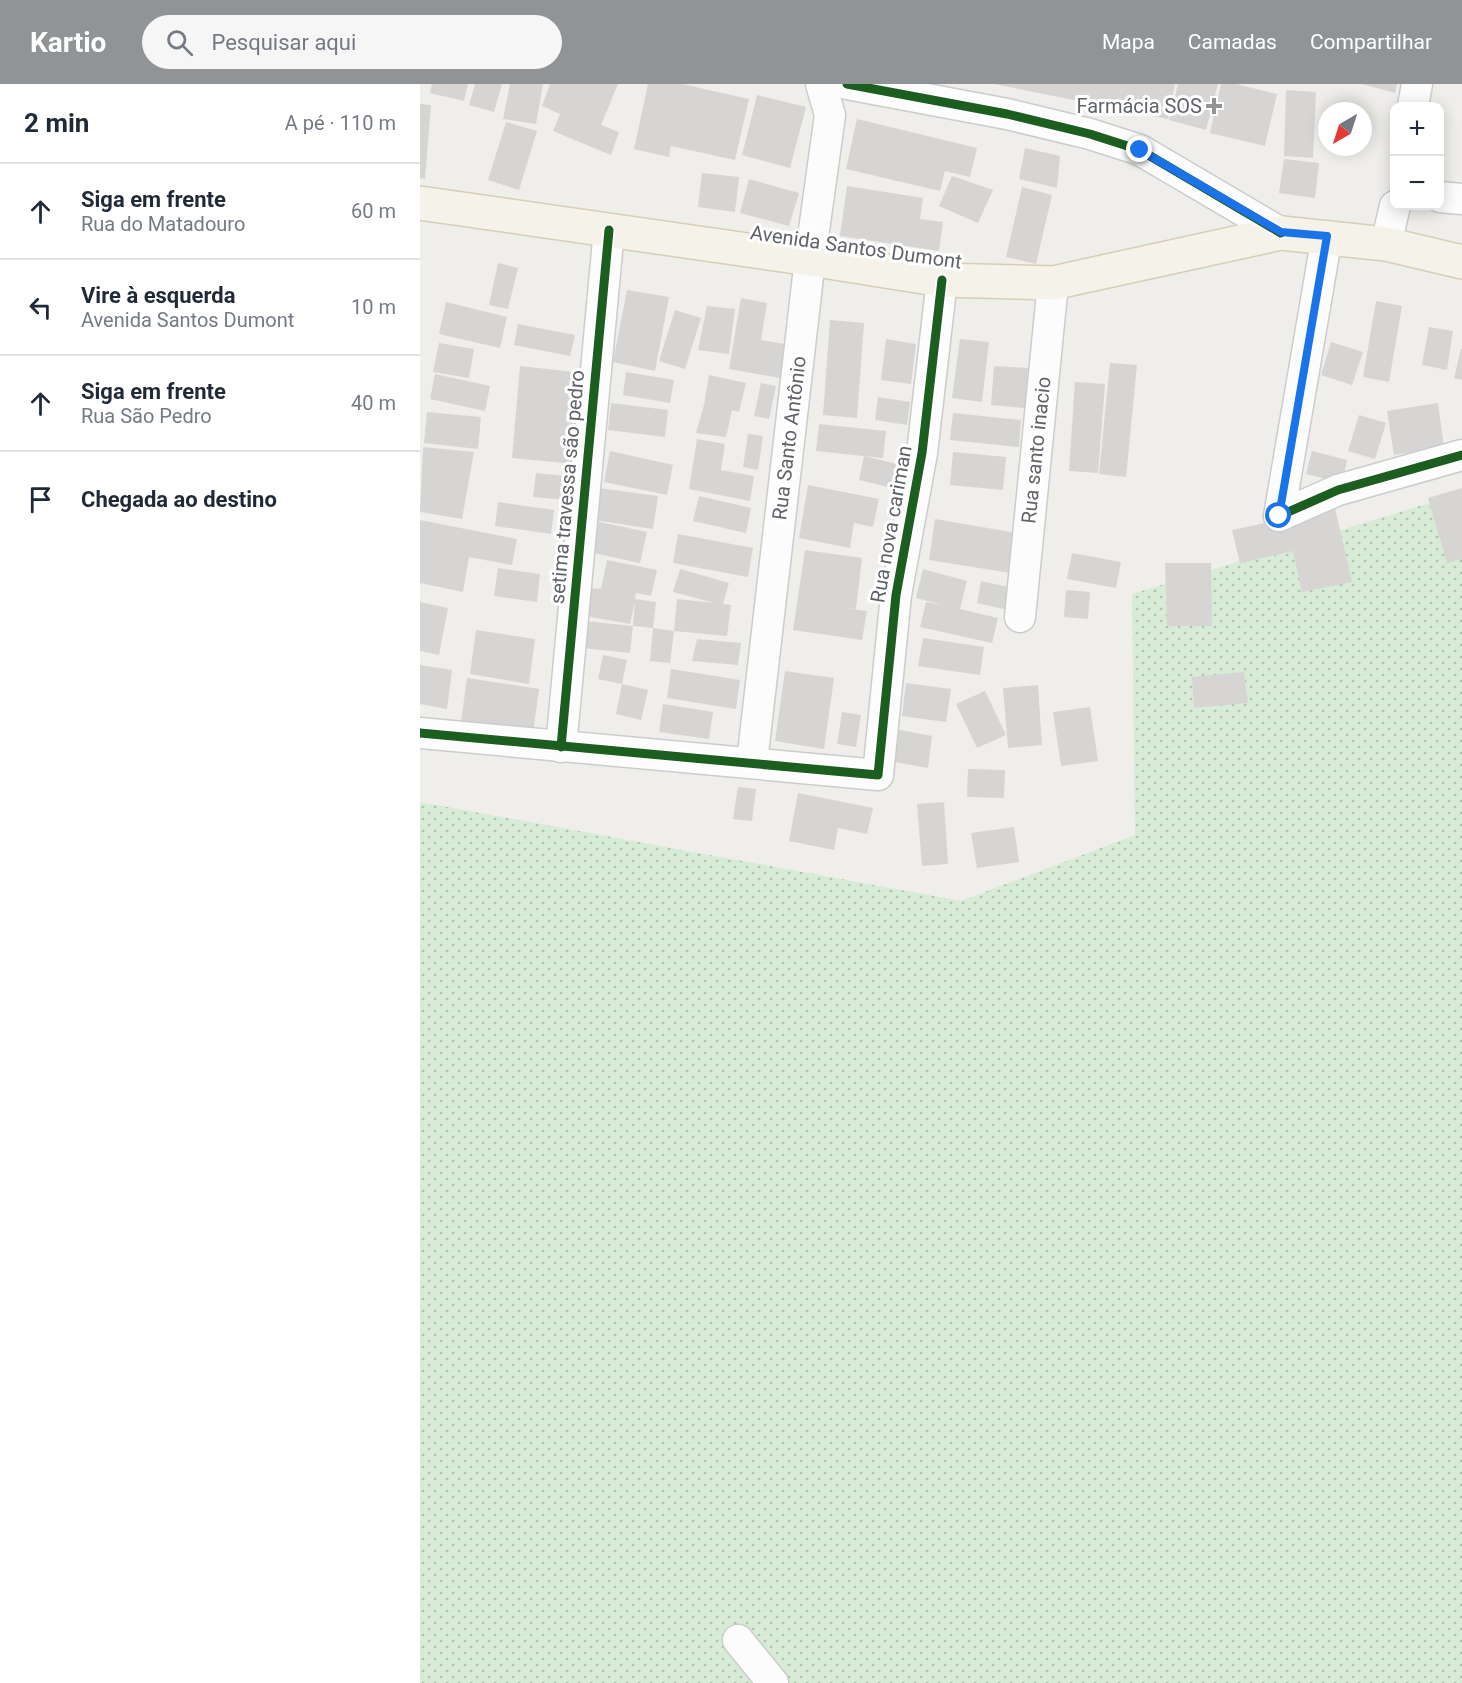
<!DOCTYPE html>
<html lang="pt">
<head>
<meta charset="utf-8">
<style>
	body { margin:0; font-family:Roboto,sans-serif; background:#f6f6f7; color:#1f2937 }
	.controls { position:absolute; right:18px; top:18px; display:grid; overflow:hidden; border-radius:12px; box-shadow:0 3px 15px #0003 }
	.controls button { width:54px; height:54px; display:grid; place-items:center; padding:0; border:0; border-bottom:2px solid #e0e1e3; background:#fff; color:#1f2937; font:30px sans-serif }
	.compass { position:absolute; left:898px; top:18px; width:54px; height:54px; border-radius:50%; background:#fff; box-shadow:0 3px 15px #0003; rotate:219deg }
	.stop { position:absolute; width:18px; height:18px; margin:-14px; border:4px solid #1a73e8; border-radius:50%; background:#fff }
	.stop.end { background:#1a73e8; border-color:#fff; box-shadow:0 2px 6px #0008 }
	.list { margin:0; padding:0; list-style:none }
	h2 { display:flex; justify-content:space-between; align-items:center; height:78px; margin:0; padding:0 24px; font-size:26px }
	h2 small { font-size:20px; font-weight:400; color:#747a83 }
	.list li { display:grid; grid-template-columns:39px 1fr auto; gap:18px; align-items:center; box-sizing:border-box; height:96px; padding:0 24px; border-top:2px solid #e0e1e3 }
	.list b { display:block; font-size:22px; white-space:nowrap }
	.list p { margin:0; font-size:20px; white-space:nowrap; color:#747a83 }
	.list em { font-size:20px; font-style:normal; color:#747a83 }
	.icon { flex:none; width:33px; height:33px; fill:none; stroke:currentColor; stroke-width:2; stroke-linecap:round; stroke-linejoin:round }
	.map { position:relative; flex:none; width:1042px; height:1599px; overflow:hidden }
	header { display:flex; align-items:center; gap:36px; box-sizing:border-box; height:84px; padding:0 30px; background:#919496; color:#fff }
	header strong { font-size:28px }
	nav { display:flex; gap:33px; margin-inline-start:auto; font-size:21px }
	.search { width:420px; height:54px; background:#f6f6f7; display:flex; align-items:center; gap:15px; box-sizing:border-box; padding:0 21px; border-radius:33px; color:#747a83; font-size:22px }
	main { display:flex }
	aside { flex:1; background:#fff }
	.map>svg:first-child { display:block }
</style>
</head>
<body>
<header>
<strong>Kartio</strong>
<div class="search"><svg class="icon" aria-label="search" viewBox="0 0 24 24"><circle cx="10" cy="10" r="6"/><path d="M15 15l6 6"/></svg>Pesquisar aqui</div>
<nav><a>Mapa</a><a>Camadas</a><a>Compartilhar</a></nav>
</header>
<main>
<aside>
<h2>2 min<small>A pé · 110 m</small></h2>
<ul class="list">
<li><svg class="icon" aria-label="ahead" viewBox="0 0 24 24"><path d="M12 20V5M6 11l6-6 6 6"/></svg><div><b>Siga em frente</b><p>Rua do Matadouro</p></div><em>60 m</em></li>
<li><svg class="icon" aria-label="left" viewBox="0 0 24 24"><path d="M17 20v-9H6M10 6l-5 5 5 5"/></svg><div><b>Vire à esquerda</b><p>Avenida Santos Dumont</p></div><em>10 m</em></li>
<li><svg class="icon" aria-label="ahead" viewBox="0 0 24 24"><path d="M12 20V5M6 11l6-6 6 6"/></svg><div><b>Siga em frente</b><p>Rua São Pedro</p></div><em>40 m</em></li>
<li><svg class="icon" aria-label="arrive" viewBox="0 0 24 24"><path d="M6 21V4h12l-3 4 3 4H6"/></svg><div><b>Chegada ao destino</b></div></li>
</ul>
</aside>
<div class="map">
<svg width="1042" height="1599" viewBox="0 0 1042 1599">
	<defs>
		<pattern id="grass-dots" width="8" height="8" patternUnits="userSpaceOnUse" patternTransform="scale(1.5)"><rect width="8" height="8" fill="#d8ebd6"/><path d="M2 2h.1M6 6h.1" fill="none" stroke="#b2c2b1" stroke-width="1.8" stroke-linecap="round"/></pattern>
	</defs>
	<rect width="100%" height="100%" fill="#efeeea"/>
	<polygon fill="url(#grass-dots)" points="1042,409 1042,1599 0,1599 0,718 541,817 715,751 712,510"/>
	<g fill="#d6d5d3">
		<polygon points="12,0 48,0 44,17 10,9"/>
		<polygon points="55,0 82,0 74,28 49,21"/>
		<polygon points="90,0 123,0 116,40 83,35"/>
		<polygon points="130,0 198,0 181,41 199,48 191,71 133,47 140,30 122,22"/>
		<polygon points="228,0 262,0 329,15 315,76 251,62 249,73 214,65"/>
		<polygon points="574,0 755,0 748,35"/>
		<polygon points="758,0 798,0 786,46 749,36"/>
		<polygon points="801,0 816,0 857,10 845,62 790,49"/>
		<polygon points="942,0 977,0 975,9"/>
		<polygon points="866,6 896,8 893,74 864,72"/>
		<polygon points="337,11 386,23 370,84 322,71"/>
		<polygon points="0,20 11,21 5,95 0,94"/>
		<polygon points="437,35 557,64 550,93 525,87 520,107 426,85"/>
		<polygon points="86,38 117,47 99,106 68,96"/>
		<polygon points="605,64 640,72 637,104 599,95"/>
		<polygon points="864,75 899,79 895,114 859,109"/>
		<polygon points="282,89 319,93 315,128 278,123"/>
		<polygon points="532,92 573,106 558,139 519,122"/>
		<polygon points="329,95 379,109 369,142 320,129"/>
		<polygon points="427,102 503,114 500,135 523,138 519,167 420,152"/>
		<polygon points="602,103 632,111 616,180 586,173"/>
		<polygon points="78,179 98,184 88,225 69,221"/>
		<polygon points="207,206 249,213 235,287 193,278"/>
		<polygon points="321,214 347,219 341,256 365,260 360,294 309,285"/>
		<polygon points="956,217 982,222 969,298 943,293"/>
		<polygon points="26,218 87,233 80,264 19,250"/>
		<polygon points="287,222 315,225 309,270 278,266"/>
		<polygon points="255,226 281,234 265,285 239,277"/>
		<polygon points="410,236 444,239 437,334 403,331"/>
		<polygon points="98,240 155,251 150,272 94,261"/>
		<polygon points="1009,243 1033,247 1027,286 1002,281"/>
		<polygon points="466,255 496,260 491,300 461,296"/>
		<polygon points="540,255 569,258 562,318 532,314"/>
		<polygon points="911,258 943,268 932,301 901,291"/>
		<polygon points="19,259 54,265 49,294 13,288"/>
		<polygon points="1041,265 1042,265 1042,296 1034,294"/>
		<polygon points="690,279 717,281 706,393 679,390"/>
		<polygon points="100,282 163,289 154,380 92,374"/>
		<polygon points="574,282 608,284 605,324 571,321"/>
		<polygon points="206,288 254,296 250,319 203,311"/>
		<polygon points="15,290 70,302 65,327 10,315"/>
		<polygon points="289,291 326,299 319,328 312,326 306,353 276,349 284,321"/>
		<polygon points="655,298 685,300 678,389 649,387"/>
		<polygon points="341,299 356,302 349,335 334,332"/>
		<polygon points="458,313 490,318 487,341 455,336"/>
		<polygon points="191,319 248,326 245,353 188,346"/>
		<polygon points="1018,319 1024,363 974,371 967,327"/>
		<polygon points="7,328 61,333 58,365 4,359"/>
		<polygon points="533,329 601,336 599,363 530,356"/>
		<polygon points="939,331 966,339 955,375 928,367"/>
		<polygon points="399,340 466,347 463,374 396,367"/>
		<polygon points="328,350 343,352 338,386 323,383"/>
		<polygon points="277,355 305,360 301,386 334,392 330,417 269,405"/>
		<polygon points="3,363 54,368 42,435 0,428"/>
		<polygon points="190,367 253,381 247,411 184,398"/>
		<polygon points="892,367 927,376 922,399 886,390"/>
		<polygon points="533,368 586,373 583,406 530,401"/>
		<polygon points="444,372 477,380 472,404 439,396"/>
		<polygon points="116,389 146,392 144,416 113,413"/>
		<polygon points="388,401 459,415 453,443 434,439 430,464 379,454"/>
		<polygon points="172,403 238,412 233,445 168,435"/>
		<polygon points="1042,404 1042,475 1027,479 1008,414"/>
		<polygon points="279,412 331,424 326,449 273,437"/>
		<polygon points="78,418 134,426 131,450 75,442"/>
		<polygon points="915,424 932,498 882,508 873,467 820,479 812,446"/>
		<polygon points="515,435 597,449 591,489 509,476"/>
		<polygon points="0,436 97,455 92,481 49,473 43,508 0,499"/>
		<polygon points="175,437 227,448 220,479 169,468"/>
		<polygon points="258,450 333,464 328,493 253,479"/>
		<polygon points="385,466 442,474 436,525 423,524 447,527 442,556 373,546"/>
		<polygon points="652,469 701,478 696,504 647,495"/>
		<polygon points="187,476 237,486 231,512 216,509 215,515 236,518 233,544 213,542 215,518 210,540 165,532 169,504 181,505"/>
		<polygon points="745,479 791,479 792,542 747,542"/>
		<polygon points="78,484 120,490 117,518 74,512"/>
		<polygon points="260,485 309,499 303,520 311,521 307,552 254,547 250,579 230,577 233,544 254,547 257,515 295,519 253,508"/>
		<polygon points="503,485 547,497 540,525 578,534 572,559 500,543 506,518 526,522 496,514"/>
		<polygon points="561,497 593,504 588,526 557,519"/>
		<polygon points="646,506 670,508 668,535 644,533"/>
		<polygon points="0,518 28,524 19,571 0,567"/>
		<polygon points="164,537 213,542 210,569 162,564"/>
		<polygon points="56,546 115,555 109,600 50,590"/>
		<polygon points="503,554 564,563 560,591 498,582"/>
		<polygon points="277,555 321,559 318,581 272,577"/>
		<polygon points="183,571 207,576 202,600 178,595"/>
		<polygon points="0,581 32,586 27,625 0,620"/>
		<polygon points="251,585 320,596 316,625 247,614"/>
		<polygon points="365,587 414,594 404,665 355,657"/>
		<polygon points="824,588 828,619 774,624 772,593"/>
		<polygon points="47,594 119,605 113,649 41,638"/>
		<polygon points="486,599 531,605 526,638 482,632"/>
		<polygon points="202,600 228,606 221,636 196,630"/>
		<polygon points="618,601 622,661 588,664 583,604"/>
		<polygon points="565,607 586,651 557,664 536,620"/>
		<polygon points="243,620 293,628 289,655 239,648"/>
		<polygon points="670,623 678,677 641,682 633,628"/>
		<polygon points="422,628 441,631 436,663 417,660"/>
		<polygon points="470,644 512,652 508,684 463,676"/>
		<polygon points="548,685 585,686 584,714 547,713"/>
		<polygon points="318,703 336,705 332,737 313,735"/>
		<polygon points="378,709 453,724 447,750 418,744 414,766 369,757"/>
		<polygon points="524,718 528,780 502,782 497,720"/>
		<polygon points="594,743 599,778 557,784 551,749"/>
	</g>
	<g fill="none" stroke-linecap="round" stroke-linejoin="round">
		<defs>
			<g id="minor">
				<polyline points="427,0 587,30 670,50 720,66 861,149"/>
				<polyline points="993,22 997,0"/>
				<polyline points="1020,113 1042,115"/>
				<polyline points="966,160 975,122"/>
				<polyline points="859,432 907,152"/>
				<polyline points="859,432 918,406 1042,371"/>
				<polyline points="600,533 633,199"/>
				<polyline points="0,649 458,691 476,511 502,369 522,196"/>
				<polyline points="141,663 189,146"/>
				<polyline points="332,678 390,175 410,31 401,0"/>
				<polyline points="318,1556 353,1599"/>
			</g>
			<polyline id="major" points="0,119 390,175 522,196 633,199 861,149 966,160 1042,178"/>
		</defs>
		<use href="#minor" stroke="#cbcccc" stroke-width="33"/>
		<use href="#major" stroke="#d7ceb8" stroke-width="36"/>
		<use href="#minor" stroke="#fdfcfc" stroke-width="30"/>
		<use href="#major" stroke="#f4f2e9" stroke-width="33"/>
		<defs>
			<g id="cycleway">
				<polyline points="427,0 587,30 670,50 720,66 861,149"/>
				<polyline points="859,432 918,406 1042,371"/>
				<polyline points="0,649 458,691 476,511 502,369 522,196"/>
				<polyline points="141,663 189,146"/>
			</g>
		</defs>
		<use href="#cycleway" stroke="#fff" stroke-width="13"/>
		<use href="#cycleway" stroke="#1b5e20" stroke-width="9"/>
	</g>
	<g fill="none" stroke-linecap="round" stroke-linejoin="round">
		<polyline stroke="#1a73e8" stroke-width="8" points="720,66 861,148 907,152 859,432"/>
	</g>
	<path fill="#919496" stroke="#fff" stroke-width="2" d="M791 13h6v6h6v6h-6v6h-6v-6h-6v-6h6z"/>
	<g text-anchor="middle" stroke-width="6" stroke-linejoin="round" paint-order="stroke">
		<g font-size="20" fill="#5f6368" stroke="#fff" text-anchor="end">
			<text x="782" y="29">Farmácia SOS</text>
		</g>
		<g font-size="20" fill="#5f6368" stroke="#fff">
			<text transform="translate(436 163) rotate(8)" y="7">Avenida Santos Dumont</text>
			<text transform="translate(369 354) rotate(-83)" y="7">Rua Santo Antônio</text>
			<text transform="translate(616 366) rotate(-84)" y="7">Rua santo inacio</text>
			<text transform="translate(147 403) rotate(-85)" y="7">setima travessa são pedro</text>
			<text transform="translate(471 440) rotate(-80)" y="7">Rua nova cariman</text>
		</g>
	</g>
</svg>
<div class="controls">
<button>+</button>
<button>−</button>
</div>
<svg class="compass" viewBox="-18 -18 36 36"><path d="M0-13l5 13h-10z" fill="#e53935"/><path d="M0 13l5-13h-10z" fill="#747a83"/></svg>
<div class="stop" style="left:859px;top:432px"></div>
<div class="stop end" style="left:720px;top:66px"></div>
</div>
</main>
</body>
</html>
